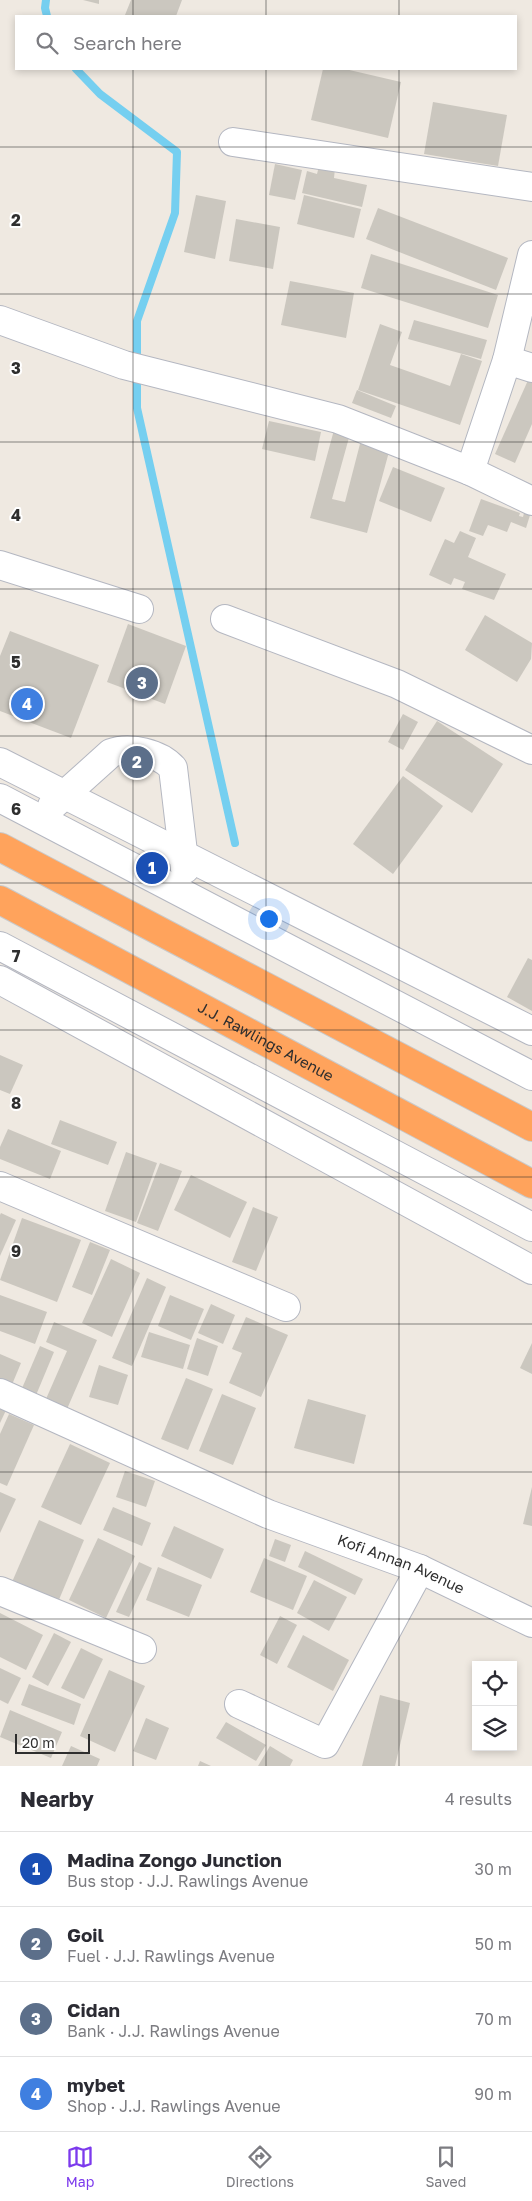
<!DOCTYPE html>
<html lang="en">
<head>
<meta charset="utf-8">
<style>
	body { margin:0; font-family:"Golos Text",sans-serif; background:#f2f2f3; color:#2b2b33 }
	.controls { position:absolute; right:15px; bottom:15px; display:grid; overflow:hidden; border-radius:0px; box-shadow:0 2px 8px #0003 }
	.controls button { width:45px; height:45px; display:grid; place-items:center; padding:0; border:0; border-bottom:1px solid #e1e1e2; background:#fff; color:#2b2b33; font:25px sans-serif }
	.scale { position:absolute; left:15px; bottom:12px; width:75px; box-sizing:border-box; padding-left:5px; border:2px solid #2e2e2e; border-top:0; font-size:14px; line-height:18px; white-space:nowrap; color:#2e2e2e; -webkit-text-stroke:4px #fff; paint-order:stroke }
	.you { position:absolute; left:268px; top:918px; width:18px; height:18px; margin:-12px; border:4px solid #fff; border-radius:50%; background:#1a73e8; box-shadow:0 0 0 8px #1a73e833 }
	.badge { display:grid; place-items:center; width:32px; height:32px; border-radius:50%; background:#7c3aed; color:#fff; font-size:16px; font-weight:700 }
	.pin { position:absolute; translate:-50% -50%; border:2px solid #fff; box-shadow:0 1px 5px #0006 }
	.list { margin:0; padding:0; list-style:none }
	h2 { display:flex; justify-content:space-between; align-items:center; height:65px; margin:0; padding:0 20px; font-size:21px }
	h2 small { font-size:16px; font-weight:400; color:#7c7c81 }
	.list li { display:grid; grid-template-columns:32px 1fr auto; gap:15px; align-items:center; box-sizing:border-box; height:75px; padding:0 20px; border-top:1px solid #e1e1e2 }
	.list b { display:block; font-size:19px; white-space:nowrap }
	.list p { margin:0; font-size:16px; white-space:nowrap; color:#7c7c81 }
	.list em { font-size:16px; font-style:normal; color:#7c7c81 }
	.icon { flex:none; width:28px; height:28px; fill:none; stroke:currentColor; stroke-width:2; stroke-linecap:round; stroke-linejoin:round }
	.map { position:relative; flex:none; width:532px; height:1766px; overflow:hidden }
	.search { position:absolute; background:#fff; box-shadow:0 2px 8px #0003; left:15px; right:15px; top:15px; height:55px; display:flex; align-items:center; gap:12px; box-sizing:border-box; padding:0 18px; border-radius:0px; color:#7c7c81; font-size:19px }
	.sheet { height:365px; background:#fff }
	nav { display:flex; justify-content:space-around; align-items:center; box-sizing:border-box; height:70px; border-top:1px solid #e1e1e2; background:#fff; font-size:14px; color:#7c7c81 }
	nav a { display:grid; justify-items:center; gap:2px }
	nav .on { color:#7c3aed }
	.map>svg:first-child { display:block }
</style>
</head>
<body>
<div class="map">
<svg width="532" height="1766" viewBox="0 0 532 1766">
	<rect width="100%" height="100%" fill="#efe9e1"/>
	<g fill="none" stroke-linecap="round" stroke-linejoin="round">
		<g stroke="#75cff0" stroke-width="8">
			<polyline points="46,0 45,8 47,16"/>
			<polyline points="76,69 100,94 177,152 175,213 137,321 137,362"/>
			<polyline points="137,374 137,408 235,843"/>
		</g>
	</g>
	<g fill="#cbc7bf">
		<polygon points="83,0 99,0 99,4"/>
		<polygon points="131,0 182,0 176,16 130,16 125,15"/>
		<polygon points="323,69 345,69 401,82 388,138 311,120"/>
		<polygon points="433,102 507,115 498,166 424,154"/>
		<polygon points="275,164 302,170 295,200 269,195"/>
		<polygon points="319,166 335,168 334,178 367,185 362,207 302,193 307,171 317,174"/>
		<polygon points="196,195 226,201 215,259 184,252"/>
		<polygon points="304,195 361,209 354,238 297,224"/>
		<polygon points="378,208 508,258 496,290 366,239"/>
		<polygon points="236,219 280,227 273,269 229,261"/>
		<polygon points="371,254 498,295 488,328 361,288"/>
		<polygon points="290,281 354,293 346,338 281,325"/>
		<polygon points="414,320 487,340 481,359 408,339"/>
		<polygon points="380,324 402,332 390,365 450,386 461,354 482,361 460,425 358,390"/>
		<polygon points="529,378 532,379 532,424 515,463 495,454"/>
		<polygon points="357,390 396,406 391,418 352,403"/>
		<polygon points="269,421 321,432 315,461 262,449"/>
		<polygon points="334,430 350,434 332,499 345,502 361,440 390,448 367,533 310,518"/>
		<polygon points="393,467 445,488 431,522 379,501"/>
		<polygon points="481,499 520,513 519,516 523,517 525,509 531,512 526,528 511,522 507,532 488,525 483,536 469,531"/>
		<polygon points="460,531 476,538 468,557 506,574 494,600 462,589 465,582 454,578 451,585 429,575 445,539 454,543"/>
		<polygon points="485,615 532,643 531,659 517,682 465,650"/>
		<polygon points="128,624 186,646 165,704 107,682"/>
		<polygon points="10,631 99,665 71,738 0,711 0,656"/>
		<polygon points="403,714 418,722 403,750 388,742"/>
		<polygon points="437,721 503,764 472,813 405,770"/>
		<polygon points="403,776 443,806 393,874 353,844"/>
		<polygon points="528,958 532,960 532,1011 507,997"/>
		<polygon points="0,1055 23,1065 10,1094 0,1090"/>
		<polygon points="60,1120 117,1142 108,1165 51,1144"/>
		<polygon points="8,1129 61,1151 50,1179 0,1159 0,1147"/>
		<polygon points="126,1152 157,1163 136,1222 105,1211"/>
		<polygon points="160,1163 182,1171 158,1231 137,1223"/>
		<polygon points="191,1175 247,1202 230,1238 174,1210"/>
		<polygon points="253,1207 278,1217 256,1271 232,1262"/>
		<polygon points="1,1213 16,1220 0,1256 0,1215"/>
		<polygon points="22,1218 81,1240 57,1302 0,1280"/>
		<polygon points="90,1242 110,1250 92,1295 72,1287"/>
		<polygon points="111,1259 140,1273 112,1337 82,1323"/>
		<polygon points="147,1278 166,1287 132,1366 112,1358"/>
		<polygon points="0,1295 47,1312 35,1344 0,1331"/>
		<polygon points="170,1295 204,1309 191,1340 158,1326"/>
		<polygon points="211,1304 235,1315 223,1344 198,1333"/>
		<polygon points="246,1317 288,1335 261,1397 229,1383 242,1353 232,1349"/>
		<polygon points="54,1322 97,1340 67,1409 46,1399 67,1351 46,1342"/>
		<polygon points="149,1332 190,1345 183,1369 141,1357"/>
		<polygon points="197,1338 218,1346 208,1376 187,1369"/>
		<polygon points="532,1343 532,1374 520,1368"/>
		<polygon points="40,1346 54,1352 34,1400 20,1393"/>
		<polygon points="0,1354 21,1363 11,1387 0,1383"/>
		<polygon points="99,1365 128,1375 118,1405 89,1397"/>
		<polygon points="186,1378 213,1389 188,1450 161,1439"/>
		<polygon points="222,1394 256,1408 233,1465 199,1451"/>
		<polygon points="308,1399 366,1415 354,1464 294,1448"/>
		<polygon points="0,1402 8,1406 0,1423"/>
		<polygon points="9,1414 34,1425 7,1486 0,1483 0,1434"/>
		<polygon points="70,1444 110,1463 81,1525 41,1507"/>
		<polygon points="125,1471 155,1481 146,1507 116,1497"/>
		<polygon points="532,1487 532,1526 523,1524"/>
		<polygon points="0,1492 16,1499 0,1533"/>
		<polygon points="113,1507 151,1523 142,1546 103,1530"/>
		<polygon points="39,1520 84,1540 58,1602 12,1582"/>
		<polygon points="174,1526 224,1549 211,1579 161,1556"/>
		<polygon points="98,1538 135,1556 106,1618 69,1600"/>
		<polygon points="275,1539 291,1545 285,1562 269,1556"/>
		<polygon points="305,1551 363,1579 355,1595 298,1567"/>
		<polygon points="264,1558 307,1576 293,1610 250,1592"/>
		<polygon points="139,1562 152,1568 129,1617 116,1612"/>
		<polygon points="158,1567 202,1585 189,1617 146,1600"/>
		<polygon points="314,1580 347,1597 329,1631 297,1613"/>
		<polygon points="0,1613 43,1635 26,1670 0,1657"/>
		<polygon points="280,1616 297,1625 277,1664 260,1655"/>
		<polygon points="54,1633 71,1642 48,1686 32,1677"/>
		<polygon points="303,1635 349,1660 333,1691 287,1667"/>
		<polygon points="81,1648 103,1659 84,1699 61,1688"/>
		<polygon points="0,1668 21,1678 8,1704 0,1700"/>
		<polygon points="109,1670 145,1686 115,1752 80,1736"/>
		<polygon points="29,1684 81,1704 74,1725 21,1705"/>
		<polygon points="380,1695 410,1703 395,1766 362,1766"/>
		<polygon points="10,1710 62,1732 51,1758 0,1737"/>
		<polygon points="146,1718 169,1728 156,1760 133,1751"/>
		<polygon points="226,1722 266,1745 256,1761 216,1738"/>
		<polygon points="71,1746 100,1759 97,1766 62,1766"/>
		<polygon points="270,1746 293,1760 290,1766 258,1766"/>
		<polygon points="200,1761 211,1766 198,1766"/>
	</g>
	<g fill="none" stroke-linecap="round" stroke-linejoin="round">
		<defs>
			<g id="minor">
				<polyline points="233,142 532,187"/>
				<polyline points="0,320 124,365 338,419 470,471 532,501"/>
				<polyline points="507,360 532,368"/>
				<polyline points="470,471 507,360 532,255"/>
				<polyline points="0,565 139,609"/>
				<polyline points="225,619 397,684 532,750"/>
				<polyline points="0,762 532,1031"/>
				<polyline points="0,798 532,1076"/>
				<path d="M 52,806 L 111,753 C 129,746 160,753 173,768 L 185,869"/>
				<polyline points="0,946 532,1227"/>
				<polyline points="0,980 532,1270"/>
				<polyline points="0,1186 286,1307"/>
				<path id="s1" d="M 0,1393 L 268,1514 L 420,1569 L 532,1623"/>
				<polyline points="0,1591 142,1649"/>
				<polyline points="239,1704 325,1744 420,1569"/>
			</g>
			<g id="highway">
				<polyline points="0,847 532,1127"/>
				<path id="s2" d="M 0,900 L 532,1184"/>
			</g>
		</defs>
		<use href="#minor" stroke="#b4b7c1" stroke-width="30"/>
		<use href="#highway" stroke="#c9c9c9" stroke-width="30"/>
		<use href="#minor" stroke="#fff" stroke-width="28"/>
		<use href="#highway" stroke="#ffa35c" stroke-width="28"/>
	</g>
	<path fill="none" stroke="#2e2e2e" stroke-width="1" stroke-opacity="0.55" d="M 133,0 L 133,16M 266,0 L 266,16M 399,0 L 399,16M 133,69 L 133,1766M 266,69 L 266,1766M 399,69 L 399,1766M 0,147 L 532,147M 0,294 L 532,294M 0,442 L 532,442M 0,589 L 532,589M 0,736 L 532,736M 0,883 L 532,883M 0,1030 L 532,1030M 0,1177 L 532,1177M 0,1324 L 532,1324M 0,1472 L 532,1472M 0,1619 L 532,1619"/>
	<g text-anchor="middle" stroke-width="4" stroke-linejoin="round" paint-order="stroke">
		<g font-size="15" fill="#2e2e2e" stroke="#fff">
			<text dy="5" stroke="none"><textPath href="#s2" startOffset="301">J.J. Rawlings Avenue</textPath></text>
			<text dy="5" stroke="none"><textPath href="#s1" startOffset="436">Kofi Annan Avenue</textPath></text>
		</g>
	</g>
	<g font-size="16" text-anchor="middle" font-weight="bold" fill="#2e2e2e" stroke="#fff" stroke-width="4" stroke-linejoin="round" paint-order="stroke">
		<text x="16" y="226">2</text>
		<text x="16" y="374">3</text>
		<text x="16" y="521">4</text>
		<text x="16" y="668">5</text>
		<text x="16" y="815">6</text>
		<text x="16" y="962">7</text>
		<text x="16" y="1109">8</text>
		<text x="16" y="1257">9</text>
	</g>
</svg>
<div class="controls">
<button><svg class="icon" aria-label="locate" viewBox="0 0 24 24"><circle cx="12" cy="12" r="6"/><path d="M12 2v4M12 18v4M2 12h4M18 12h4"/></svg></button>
<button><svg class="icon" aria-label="layers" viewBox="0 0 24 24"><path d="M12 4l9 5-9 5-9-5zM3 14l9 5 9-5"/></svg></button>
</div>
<div class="scale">20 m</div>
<div class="you"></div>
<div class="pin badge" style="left:152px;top:868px;background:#1a4fb4">1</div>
<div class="pin badge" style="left:137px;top:762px;background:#5c6f8a">2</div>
<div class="pin badge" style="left:142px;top:683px;background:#5c6f8a">3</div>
<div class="pin badge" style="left:27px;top:704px;background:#3f7fe0">4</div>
<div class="search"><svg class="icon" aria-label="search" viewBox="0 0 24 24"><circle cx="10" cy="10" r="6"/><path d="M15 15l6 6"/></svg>Search here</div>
</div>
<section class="sheet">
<h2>Nearby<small>4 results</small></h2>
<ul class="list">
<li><span class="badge" style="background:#1a4fb4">1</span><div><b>Madina Zongo Junction</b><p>Bus stop · J.J. Rawlings Avenue</p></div><em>30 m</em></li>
<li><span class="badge" style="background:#5c6f8a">2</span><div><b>Goil</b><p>Fuel · J.J. Rawlings Avenue</p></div><em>50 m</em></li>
<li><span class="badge" style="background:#5c6f8a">3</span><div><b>Cidan</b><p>Bank · J.J. Rawlings Avenue</p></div><em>70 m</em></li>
<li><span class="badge" style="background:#3f7fe0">4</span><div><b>mybet</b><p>Shop · J.J. Rawlings Avenue</p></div><em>90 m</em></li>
</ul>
</section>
<nav>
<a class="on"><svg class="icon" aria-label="map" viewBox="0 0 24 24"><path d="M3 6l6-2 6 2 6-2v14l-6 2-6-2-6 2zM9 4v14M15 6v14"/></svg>Map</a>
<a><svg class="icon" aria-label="directions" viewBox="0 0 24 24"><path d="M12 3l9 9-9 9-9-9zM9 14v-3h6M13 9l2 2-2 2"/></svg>Directions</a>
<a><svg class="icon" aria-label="saved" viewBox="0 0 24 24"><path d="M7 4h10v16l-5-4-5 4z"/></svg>Saved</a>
</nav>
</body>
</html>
